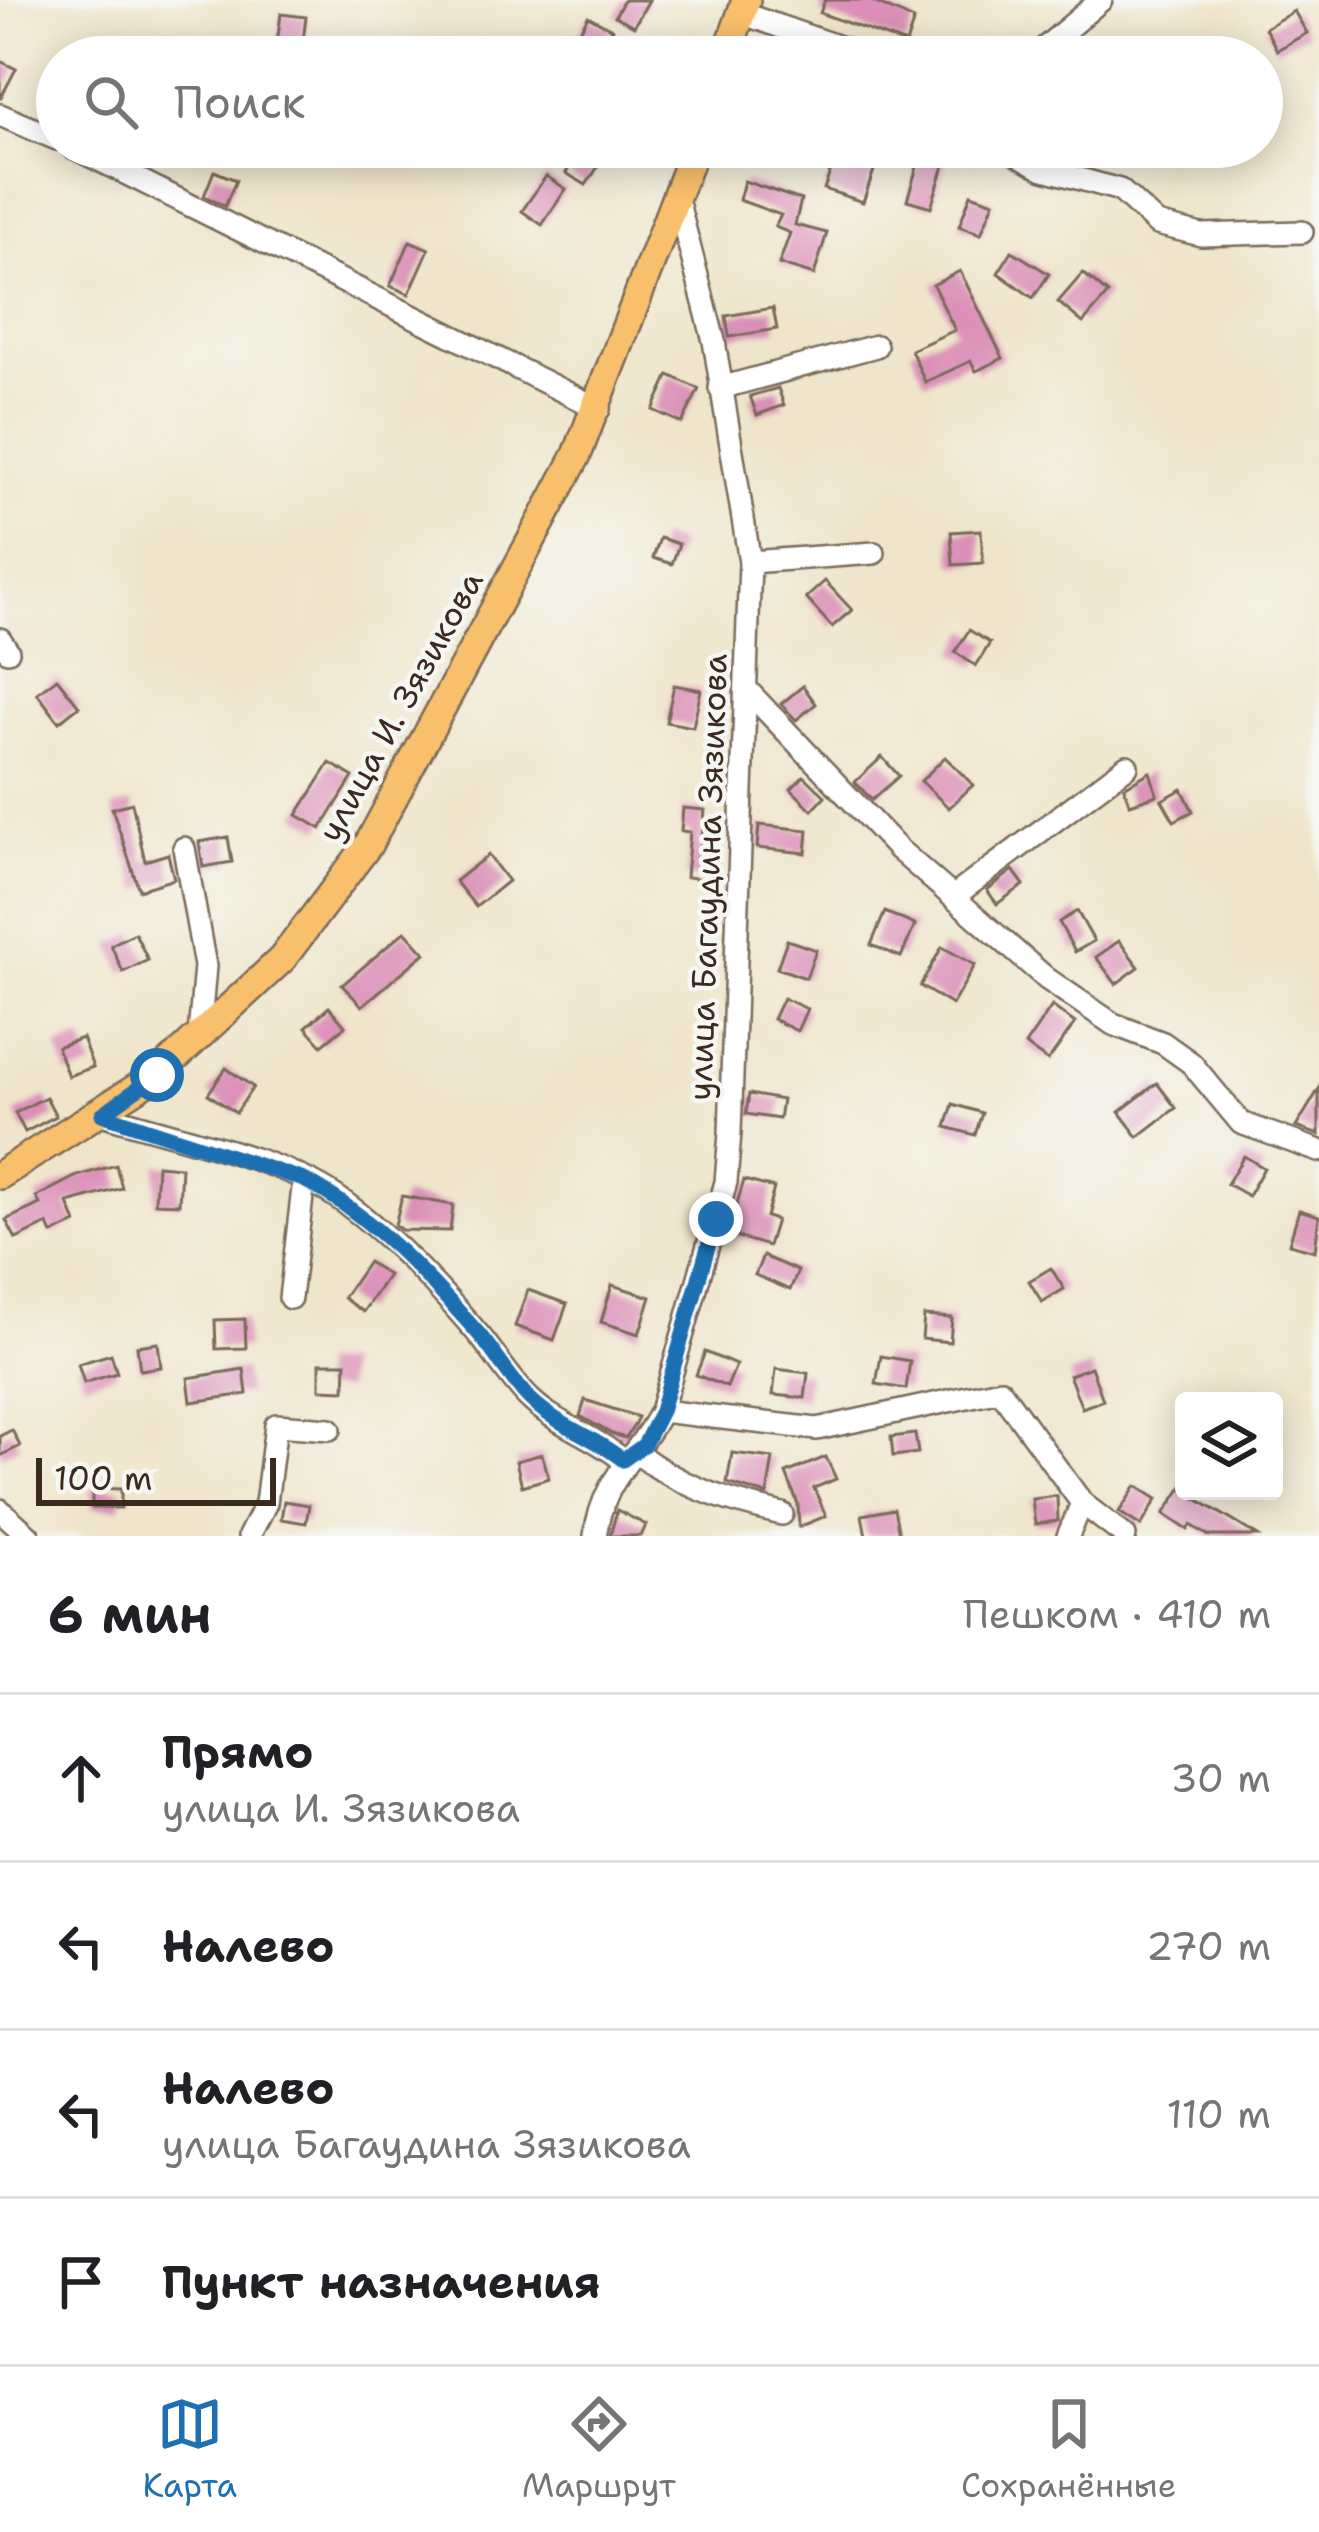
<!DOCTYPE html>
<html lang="ru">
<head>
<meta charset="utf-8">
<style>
	body { margin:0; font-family:"Shantell Sans",sans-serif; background:#f6f6f6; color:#202124 }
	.controls { position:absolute; right:36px; bottom:36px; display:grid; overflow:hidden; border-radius:12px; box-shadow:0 6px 30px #0003 }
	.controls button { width:108px; height:108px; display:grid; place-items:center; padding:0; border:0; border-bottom:3px solid #e0e0e0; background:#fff; color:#202124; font:60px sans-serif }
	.scale { position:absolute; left:36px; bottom:30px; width:240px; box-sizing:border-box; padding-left:12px; border:6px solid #3b2a1e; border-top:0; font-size:33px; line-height:42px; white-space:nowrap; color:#3b2a1e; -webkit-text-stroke:9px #f6f6f2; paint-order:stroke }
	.stop { position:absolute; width:36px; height:36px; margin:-27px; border:9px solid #1f6fb2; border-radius:50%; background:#fff }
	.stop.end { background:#1f6fb2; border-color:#fff; box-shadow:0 3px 12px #0008 }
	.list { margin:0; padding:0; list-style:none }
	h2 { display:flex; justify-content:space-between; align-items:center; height:156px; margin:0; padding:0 48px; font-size:51px }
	h2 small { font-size:39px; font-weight:400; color:#757577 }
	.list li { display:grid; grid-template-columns:78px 1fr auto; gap:36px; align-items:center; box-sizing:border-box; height:168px; padding:0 48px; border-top:3px solid #e0e0e0 }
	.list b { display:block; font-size:45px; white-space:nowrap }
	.list p { margin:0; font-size:39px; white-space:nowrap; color:#757577 }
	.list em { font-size:39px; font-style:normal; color:#757577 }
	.icon { flex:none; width:66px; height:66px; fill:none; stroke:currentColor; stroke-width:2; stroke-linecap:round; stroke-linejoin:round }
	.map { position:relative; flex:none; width:1319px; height:1536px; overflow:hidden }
	.search { position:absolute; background:#fff; box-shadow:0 6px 30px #0003; left:36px; right:36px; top:36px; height:132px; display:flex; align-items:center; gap:30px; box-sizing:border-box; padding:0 42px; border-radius:66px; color:#757577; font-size:45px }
	.sheet { height:828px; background:#fff }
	nav { display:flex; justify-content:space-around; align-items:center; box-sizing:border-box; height:168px; border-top:3px solid #e0e0e0; background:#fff; font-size:33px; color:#757577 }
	nav a { display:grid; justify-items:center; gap:6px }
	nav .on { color:#1f6fb2 }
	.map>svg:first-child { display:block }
</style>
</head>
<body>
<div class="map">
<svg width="1319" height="1536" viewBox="0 0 1319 1536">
	<rect width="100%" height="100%" fill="#f6f6f2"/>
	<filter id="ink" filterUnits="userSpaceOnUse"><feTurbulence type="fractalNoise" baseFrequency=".00833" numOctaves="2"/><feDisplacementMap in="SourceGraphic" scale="24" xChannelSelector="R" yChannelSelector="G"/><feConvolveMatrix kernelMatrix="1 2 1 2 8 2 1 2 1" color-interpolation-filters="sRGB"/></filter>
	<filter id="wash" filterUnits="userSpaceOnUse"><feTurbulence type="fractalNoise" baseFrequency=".004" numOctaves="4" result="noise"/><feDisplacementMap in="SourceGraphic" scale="48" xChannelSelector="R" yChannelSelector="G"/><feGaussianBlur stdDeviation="2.7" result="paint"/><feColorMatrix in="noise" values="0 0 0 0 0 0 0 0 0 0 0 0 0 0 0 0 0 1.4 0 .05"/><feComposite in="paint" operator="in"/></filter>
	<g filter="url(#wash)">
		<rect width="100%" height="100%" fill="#efe5ca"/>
		<g id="blocks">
			<g fill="#dc8fb8">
				<polygon points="624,0 649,0 634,26 615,16"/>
				<polygon points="825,0 869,0 914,20 906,44 820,13"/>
				<polygon points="1294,11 1307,33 1277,50 1265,28"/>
				<polygon points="281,14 306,17 301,57 275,57"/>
				<polygon points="588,16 612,29 597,57 571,47"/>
				<polygon points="0,61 16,69 0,99"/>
				<polygon points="580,147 611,147 586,185 566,173"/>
				<polygon points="839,147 882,147 863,202 824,189"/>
				<polygon points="923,147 950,147 931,207 907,200"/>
				<polygon points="214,171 236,180 225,206 204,196"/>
				<polygon points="546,176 566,189 542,225 522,211"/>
				<polygon points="744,181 801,200 795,225 827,233 814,275 779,264 790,233 775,227 781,215 739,200"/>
				<polygon points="971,194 994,202 981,234 959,226"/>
				<polygon points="410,241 429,249 409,294 390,286"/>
				<polygon points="1012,251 1049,274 1033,298 998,273"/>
				<polygon points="960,271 1003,358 976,371 971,361 925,382 911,350 955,330 933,285"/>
				<polygon points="1083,273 1108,294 1083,323 1058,302"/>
				<polygon points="773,308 777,329 729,337 726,316"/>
				<polygon points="669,375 699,389 682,423 653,410"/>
				<polygon points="778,388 784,405 757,415 750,396"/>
				<polygon points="981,530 983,563 953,565 951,532"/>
				<polygon points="660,538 679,544 672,564 653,558"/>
				<polygon points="825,581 852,610 832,627 806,598"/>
				<polygon points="969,630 990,643 976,666 955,652"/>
				<polygon points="57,678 79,706 59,722 37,693"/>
				<polygon points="674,685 701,690 693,727 666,722"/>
				<polygon points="803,686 816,704 796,720 781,704"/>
				<polygon points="882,757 899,776 872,800 855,782"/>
				<polygon points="945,757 973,785 949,808 921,781"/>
				<polygon points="330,763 353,777 321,829 297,815"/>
				<polygon points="1150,772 1157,795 1130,804 1124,787"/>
				<polygon points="804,776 825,796 812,810 791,789"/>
				<polygon points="1182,789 1193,811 1174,821 1162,800"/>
				<polygon points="132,803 145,861 168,854 174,879 139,890 112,808"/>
				<polygon points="683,808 705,810 700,852 718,854 716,880 686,877 690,832 681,831"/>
				<polygon points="759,825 808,830 806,853 757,848"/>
				<polygon points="228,837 232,862 203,867 199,842"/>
				<polygon points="488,855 508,881 476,907 455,881"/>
				<polygon points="1013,870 1024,885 997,904 987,890"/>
				<polygon points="1077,911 1094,941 1075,952 1059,922"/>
				<polygon points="885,912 915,925 901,957 871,945"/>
				<polygon points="405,931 425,953 362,1006 342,985"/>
				<polygon points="135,933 148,960 123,972 111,945"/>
				<polygon points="787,940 816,950 806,978 777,968"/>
				<polygon points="1119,941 1139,967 1116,984 1096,957"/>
				<polygon points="942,947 975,965 952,1005 920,986"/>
				<polygon points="783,998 807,1009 797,1031 773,1019"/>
				<polygon points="1052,1006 1075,1023 1048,1061 1025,1045"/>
				<polygon points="329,1007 345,1026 322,1045 306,1027"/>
				<polygon points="82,1038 93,1067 68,1076 57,1047"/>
				<polygon points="226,1068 253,1087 236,1113 208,1094"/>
				<polygon points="1157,1083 1176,1108 1138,1137 1119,1112"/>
				<polygon points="1319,1089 1319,1135 1296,1127"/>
				<polygon points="749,1094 782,1100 779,1119 746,1114"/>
				<polygon points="46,1097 56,1116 25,1132 15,1113"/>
				<polygon points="953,1104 982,1113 975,1135 946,1127"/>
				<polygon points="1244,1156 1264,1168 1248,1196 1227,1184"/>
				<polygon points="116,1165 122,1188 68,1203 76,1223 52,1234 48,1224 16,1239 6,1220 40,1204 36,1197 77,1176"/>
				<polygon points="157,1165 181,1167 179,1204 155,1203"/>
				<polygon points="744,1180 774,1188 766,1217 776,1220 768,1246 728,1234"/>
				<polygon points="402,1196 453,1205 450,1231 401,1230 395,1225"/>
				<polygon points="1299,1210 1319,1216 1315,1251 1289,1244"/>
				<polygon points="763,1256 798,1271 790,1290 755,1275"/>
				<polygon points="368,1262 388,1275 363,1312 343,1298"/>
				<polygon points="1051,1268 1064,1289 1042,1302 1029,1281"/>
				<polygon points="612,1285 651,1297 639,1334 601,1322"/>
				<polygon points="528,1290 567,1304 554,1340 515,1326"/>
				<polygon points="924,1316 952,1318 950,1342 922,1339"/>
				<polygon points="245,1319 246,1348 216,1349 215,1320"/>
				<polygon points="158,1343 161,1367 140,1370 137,1346"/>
				<polygon points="705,1352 736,1365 727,1387 696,1375"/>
				<polygon points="111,1354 117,1373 84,1383 78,1364"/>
				<polygon points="881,1356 910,1361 906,1389 876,1384"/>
				<polygon points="320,1363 346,1363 345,1390 320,1389"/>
				<polygon points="1091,1367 1103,1400 1082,1408 1069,1375"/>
				<polygon points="244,1369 247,1394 191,1402 188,1378"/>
				<polygon points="776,1369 808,1373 805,1398 773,1395"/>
				<polygon points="585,1400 638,1417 635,1424 626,1438 612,1434 580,1416"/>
				<polygon points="12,1430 20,1446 0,1456 0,1436"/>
				<polygon points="915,1434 918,1453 893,1456 891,1437"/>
				<polygon points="732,1453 773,1458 767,1495 727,1483"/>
				<polygon points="542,1454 549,1478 522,1486 516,1461"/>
				<polygon points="826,1457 836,1479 814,1488 826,1516 799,1527 798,1504 786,1473"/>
				<polygon points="1136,1486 1157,1499 1141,1526 1119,1512"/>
				<polygon points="1183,1486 1184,1491 1258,1536 1209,1536 1191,1525 1188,1530 1164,1514"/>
				<polygon points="92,1488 121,1489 121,1508 92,1508"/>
				<polygon points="1057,1496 1058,1521 1035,1524 1032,1499"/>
				<polygon points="284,1501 309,1505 306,1523 281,1519"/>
				<polygon points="894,1509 899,1534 866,1536 862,1515"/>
				<polygon points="617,1510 646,1525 641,1536 610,1536"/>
			</g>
		</g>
	</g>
	<g filter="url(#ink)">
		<use href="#blocks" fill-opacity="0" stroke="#7a6b5a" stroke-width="3"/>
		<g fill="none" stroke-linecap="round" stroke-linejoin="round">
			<defs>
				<g id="minor">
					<polyline points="741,13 868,57"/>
					<polyline points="1034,57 1101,0"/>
					<polyline points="0,115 57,139"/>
					<polyline points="73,147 599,409"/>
					<polyline points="1004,147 1044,169 1120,190 1157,224 1201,235 1302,232"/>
					<polyline points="720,388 876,346"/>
					<polyline points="750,562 874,553"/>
					<polyline points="0,639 8,651"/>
					<polyline points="747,690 898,849 1047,979 1113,1024 1163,1043 1191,1063 1241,1123 1319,1151"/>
					<polyline points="184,848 205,966 199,1036"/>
					<polyline points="953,897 1127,766"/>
					<path d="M 102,1114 C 168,1135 280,1158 335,1196 C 388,1232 438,1287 480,1336 C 497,1357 512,1382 531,1400 C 559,1426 594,1436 623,1460"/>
					<polyline points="290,1298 304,1180"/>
					<polyline points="661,1411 817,1429 1000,1390 1082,1503 1125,1536"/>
					<path d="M 635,1451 C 678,1487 728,1501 782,1514"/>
					<polyline points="0,1510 29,1536"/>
					<polyline points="249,1536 266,1503 276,1425 330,1429"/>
					<path d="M 595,1536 C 603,1477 637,1458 661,1411 L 726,1182 L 730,1133 L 750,562 L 714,341 L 677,199"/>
					<polyline points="1068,1536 1082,1503"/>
				</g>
				<g id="major">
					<polyline points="726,57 746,0"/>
					<polyline points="0,1175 157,1075 282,959 368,845 577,455 695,147"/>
				</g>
			</defs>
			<use href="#minor" stroke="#7a6b5a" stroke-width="26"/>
			<use href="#major" stroke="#7a6b5a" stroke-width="32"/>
			<use href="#minor" stroke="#fff" stroke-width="21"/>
			<use href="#major" stroke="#f8bf6c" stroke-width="27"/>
		</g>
	</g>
	<g fill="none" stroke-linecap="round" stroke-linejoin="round" filter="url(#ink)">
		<path stroke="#1f6fb2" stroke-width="15" d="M 157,1075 L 102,1114 L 304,1180 C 372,1215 428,1277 478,1333 C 496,1354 510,1380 530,1399 C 558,1426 593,1436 623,1460 L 644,1445 L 661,1411 L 716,1219"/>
	</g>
	<g text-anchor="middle" stroke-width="9" stroke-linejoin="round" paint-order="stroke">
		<g font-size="33" fill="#3b2a1e" stroke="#f6f6f2">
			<text transform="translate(400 706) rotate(-61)" y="12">улица И. Зязикова</text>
			<text transform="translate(707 877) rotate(-88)" y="12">улица Багаудина Зязикова</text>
		</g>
	</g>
</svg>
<div class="controls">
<button><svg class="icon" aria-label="layers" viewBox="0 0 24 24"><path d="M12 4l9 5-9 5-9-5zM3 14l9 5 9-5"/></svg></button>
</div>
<div class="scale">100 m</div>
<div class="stop" style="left:157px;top:1075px"></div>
<div class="stop end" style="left:716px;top:1219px"></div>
<div class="search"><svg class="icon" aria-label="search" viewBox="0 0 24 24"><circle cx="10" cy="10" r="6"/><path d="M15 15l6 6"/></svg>Поиск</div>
</div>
<section class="sheet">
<h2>6 мин<small>Пешком · 410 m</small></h2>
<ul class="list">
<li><svg class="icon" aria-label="ahead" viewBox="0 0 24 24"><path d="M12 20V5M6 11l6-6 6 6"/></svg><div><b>Прямо</b><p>улица И. Зязикова</p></div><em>30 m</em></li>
<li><svg class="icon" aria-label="left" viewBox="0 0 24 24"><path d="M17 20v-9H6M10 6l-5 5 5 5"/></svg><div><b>Налево</b></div><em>270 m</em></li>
<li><svg class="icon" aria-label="left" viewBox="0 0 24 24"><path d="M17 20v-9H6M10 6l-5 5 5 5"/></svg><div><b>Налево</b><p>улица Багаудина Зязикова</p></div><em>110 m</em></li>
<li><svg class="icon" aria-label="arrive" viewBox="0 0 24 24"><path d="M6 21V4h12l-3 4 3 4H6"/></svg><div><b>Пункт назначения</b></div></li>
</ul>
</section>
<nav>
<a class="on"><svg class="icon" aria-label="map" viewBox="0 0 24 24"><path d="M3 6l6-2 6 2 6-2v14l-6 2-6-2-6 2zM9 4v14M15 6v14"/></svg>Карта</a>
<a><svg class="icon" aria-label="directions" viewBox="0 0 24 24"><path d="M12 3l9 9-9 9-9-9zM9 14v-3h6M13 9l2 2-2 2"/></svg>Маршрут</a>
<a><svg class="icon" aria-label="saved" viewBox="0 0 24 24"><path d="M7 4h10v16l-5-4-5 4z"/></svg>Сохранённые</a>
</nav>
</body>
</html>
